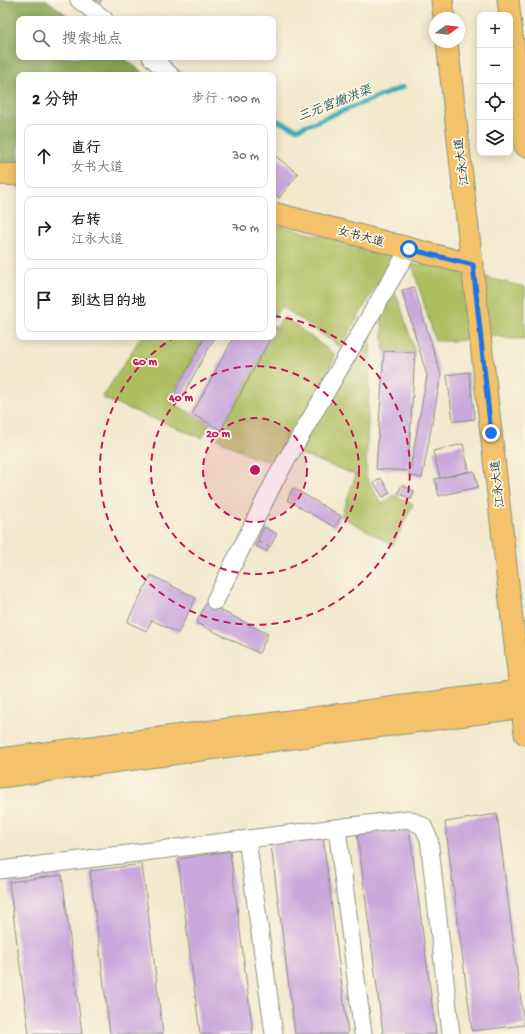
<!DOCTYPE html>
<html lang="zh">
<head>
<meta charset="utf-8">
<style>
	body { margin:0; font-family:"Gochi Hand","LXGW WenKai TC",sans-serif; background:#f6f6f6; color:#202124 }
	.controls { position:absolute; right:12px; top:12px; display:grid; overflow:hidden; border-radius:8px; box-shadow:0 2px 10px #0003 }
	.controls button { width:36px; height:36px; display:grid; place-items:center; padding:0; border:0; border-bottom:1px solid #e0e0e0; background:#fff; color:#202124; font:20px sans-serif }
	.compass { position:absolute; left:429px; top:12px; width:36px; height:36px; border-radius:50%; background:#fff; box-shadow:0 2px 10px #0003; rotate:75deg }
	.stop { position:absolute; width:12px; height:12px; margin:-9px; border:3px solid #1a73e8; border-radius:50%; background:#fff }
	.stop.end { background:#1a73e8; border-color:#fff; box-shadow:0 1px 4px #0008 }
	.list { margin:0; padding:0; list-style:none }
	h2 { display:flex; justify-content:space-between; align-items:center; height:52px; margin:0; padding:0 16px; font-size:17px }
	h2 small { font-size:13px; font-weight:400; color:#757577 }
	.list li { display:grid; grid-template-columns:26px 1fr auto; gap:12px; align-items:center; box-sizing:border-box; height:64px; margin:0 8px 8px; padding:0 8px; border:1px solid #e0e0e0; border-radius:8px }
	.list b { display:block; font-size:15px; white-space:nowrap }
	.list p { margin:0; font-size:13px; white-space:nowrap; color:#757577 }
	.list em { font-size:13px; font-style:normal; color:#757577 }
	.icon { flex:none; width:22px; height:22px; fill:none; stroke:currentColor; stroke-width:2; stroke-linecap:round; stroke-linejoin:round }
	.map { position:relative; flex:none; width:525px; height:1034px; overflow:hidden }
	.search { position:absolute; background:#fff; box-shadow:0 2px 10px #0003; left:16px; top:16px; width:260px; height:44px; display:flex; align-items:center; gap:10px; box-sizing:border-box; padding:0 14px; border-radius:8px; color:#757577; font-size:15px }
	.panel { position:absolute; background:#fff; box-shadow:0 2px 10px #0003; left:16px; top:72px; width:260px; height:268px; border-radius:8px }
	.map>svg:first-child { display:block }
</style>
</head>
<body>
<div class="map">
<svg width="525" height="1034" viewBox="0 0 525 1034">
	<rect width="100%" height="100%" fill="#fcf5e5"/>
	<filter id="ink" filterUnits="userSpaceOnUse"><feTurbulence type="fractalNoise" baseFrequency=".025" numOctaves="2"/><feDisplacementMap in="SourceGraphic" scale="8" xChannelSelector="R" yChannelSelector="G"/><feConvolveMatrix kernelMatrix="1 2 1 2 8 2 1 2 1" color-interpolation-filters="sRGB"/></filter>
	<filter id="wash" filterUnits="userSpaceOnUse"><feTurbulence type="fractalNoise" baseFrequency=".012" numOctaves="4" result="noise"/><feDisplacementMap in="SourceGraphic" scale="16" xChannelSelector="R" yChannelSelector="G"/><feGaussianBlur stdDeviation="0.9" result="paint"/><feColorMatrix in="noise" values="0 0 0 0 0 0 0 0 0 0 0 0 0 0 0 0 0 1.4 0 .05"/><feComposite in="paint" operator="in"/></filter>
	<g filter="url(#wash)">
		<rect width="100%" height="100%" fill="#f2e9cd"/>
		<g fill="#adbe61" stroke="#667e4a">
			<polygon points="273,224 394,254 341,347 281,306 273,318"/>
			<polygon points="432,264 525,287 525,339 510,339 493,335 476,339 454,341 435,341 413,267 408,265"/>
			<polygon points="392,287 400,304 415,353 384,351 381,306"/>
			<path d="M 286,318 L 334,354 L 334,359 L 286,455 C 282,456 278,459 274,460 C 258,464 232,446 218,439 L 221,430 L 271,337 L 273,337 C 273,331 278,325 282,319 Z"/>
			<polygon points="371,323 366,477 382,504 394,495 413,504 393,545 341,516 356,475 298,453"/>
			<polygon points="141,337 205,337 169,401 210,424 202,438 102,398"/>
		</g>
		<polygon fill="#8aa557" stroke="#547146" points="0,0 47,0 72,19 19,19 19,57 123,57 146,75 19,75 19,175 0,174"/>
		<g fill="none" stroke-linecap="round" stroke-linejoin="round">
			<g stroke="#39aab6" stroke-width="5">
				<polyline points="172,69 183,75"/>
				<polyline points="273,119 297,129 403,87"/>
			</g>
		</g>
		<g id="blocks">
			<g fill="#c9a9dd">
				<polygon points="86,0 102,0 95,8"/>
				<polygon points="273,154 298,174 279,198 273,193"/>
				<polygon points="414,287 441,375 422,478 409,475 427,376 402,290"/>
				<polygon points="273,325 277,327 273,334"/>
				<polygon points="205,337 215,337 181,398 174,394"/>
				<polygon points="234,337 271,337 221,430 192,414"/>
				<polygon points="384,351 415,353 408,471 376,469"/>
				<polygon points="469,372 475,419 453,421 447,375"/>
				<polygon points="463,444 469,471 440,478 433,451"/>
				<polygon points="474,471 478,487 439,496 435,479"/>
				<polygon points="381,478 390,493 383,497 374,483"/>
				<polygon points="402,485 414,491 411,499 398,493"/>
				<polygon points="293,488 341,516 335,527 287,500"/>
				<polygon points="264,527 277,534 270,547 267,545 266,546 269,548 267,552 256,546 258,542 260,543 261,542 258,540"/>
				<polygon points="151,575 196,598 178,633 152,620 146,631 127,622"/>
				<polygon points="206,603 268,634 259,653 196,623"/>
				<polygon points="497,814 524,1025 472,1031 445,822"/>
				<polygon points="409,827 436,1034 383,1034 357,833"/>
				<polygon points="323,838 348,1034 295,1034 271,845"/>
				<polygon points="230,851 253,1034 200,1034 178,859"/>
				<polygon points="142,864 163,1034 110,1034 90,871"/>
				<polygon points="62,875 82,1034 29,1034 9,882"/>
			</g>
		</g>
	</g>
	<g filter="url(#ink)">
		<use href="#blocks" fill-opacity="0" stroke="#889380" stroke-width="1"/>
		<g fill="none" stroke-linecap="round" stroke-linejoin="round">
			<defs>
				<g id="minor">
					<polyline points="79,0 104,19"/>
					<polyline points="151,57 170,75"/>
					<polyline points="215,601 276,478 409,249"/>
					<polyline points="337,828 363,1034"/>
					<polyline points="247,839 274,1034"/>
					<polyline points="0,870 408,819 423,826 429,839 451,1034"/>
				</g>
				<g id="major">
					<polyline points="442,0 444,18"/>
					<polyline points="508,0 525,146"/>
					<polyline points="447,42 525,734"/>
					<polyline points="0,174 19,175"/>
					<polyline points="273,213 473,265"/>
					<polyline points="0,759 525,690"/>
					<polyline points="0,777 525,707"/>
				</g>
			</defs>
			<use href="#minor" stroke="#889380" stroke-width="19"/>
			<use href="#major" stroke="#889380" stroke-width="23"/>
			<use href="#minor" stroke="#fff" stroke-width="17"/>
			<use href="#major" stroke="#f3c26a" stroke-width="21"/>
		</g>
	</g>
	<g fill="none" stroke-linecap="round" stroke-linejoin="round" filter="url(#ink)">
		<polyline stroke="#1a73e8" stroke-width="5" points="409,249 473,265 491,433"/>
	</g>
	<circle cx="255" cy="470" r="52" fill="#c2185b" fill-opacity=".12"/>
	<g fill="none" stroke="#c2185b" stroke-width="2" stroke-dasharray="7 5">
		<circle cx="255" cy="470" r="52"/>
		<circle cx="255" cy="470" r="104"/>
		<path d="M274 316A155 155 0 1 1 175 337"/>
	</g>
	<g text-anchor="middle" stroke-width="3.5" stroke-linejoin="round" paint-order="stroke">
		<g font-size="12" fill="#1f3d34" stroke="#fcf5e5">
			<text transform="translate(461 162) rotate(-97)" y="4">江永大道</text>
			<text transform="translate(361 236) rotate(15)" y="4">女书大道</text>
			<text transform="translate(497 484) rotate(-96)" y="4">江永大道</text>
		</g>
		<g font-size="13" font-style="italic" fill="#275e5b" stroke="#fcf5e5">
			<text transform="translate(334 102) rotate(-21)" y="5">三元宫撇洪渠</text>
		</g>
	</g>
	<circle cx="255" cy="470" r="6" fill="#c2185b" stroke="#fcf5e5" stroke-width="2"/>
	<g font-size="12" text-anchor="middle" font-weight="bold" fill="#c2185b" stroke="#fcf5e5" stroke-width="3.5" stroke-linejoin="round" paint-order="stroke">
		<text x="145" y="365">60 m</text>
		<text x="181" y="401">40 m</text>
		<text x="218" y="437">20 m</text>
	</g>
</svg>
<div class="controls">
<button>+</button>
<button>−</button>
<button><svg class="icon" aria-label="locate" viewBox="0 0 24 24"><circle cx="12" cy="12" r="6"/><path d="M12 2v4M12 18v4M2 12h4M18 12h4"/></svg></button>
<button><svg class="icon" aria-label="layers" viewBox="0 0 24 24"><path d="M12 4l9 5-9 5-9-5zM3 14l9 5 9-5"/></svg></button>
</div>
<svg class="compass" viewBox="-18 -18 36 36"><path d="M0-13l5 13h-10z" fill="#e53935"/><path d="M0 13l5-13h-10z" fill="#757577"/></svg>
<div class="stop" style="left:409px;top:249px"></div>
<div class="stop end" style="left:491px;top:433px"></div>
<div class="search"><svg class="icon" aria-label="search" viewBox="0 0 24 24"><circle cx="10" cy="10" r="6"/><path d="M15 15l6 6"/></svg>搜索地点</div>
<section class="panel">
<h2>2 分钟<small>步行 · 100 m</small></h2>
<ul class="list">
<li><svg class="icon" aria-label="ahead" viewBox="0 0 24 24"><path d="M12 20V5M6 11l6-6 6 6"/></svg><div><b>直行</b><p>女书大道</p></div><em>30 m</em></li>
<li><svg class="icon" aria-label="right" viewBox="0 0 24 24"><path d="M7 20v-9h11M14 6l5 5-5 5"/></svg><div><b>右转</b><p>江永大道</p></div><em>70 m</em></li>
<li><svg class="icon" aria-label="arrive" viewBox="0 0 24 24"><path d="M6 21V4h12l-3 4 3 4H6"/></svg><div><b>到达目的地</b></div></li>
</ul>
</section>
</div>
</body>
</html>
